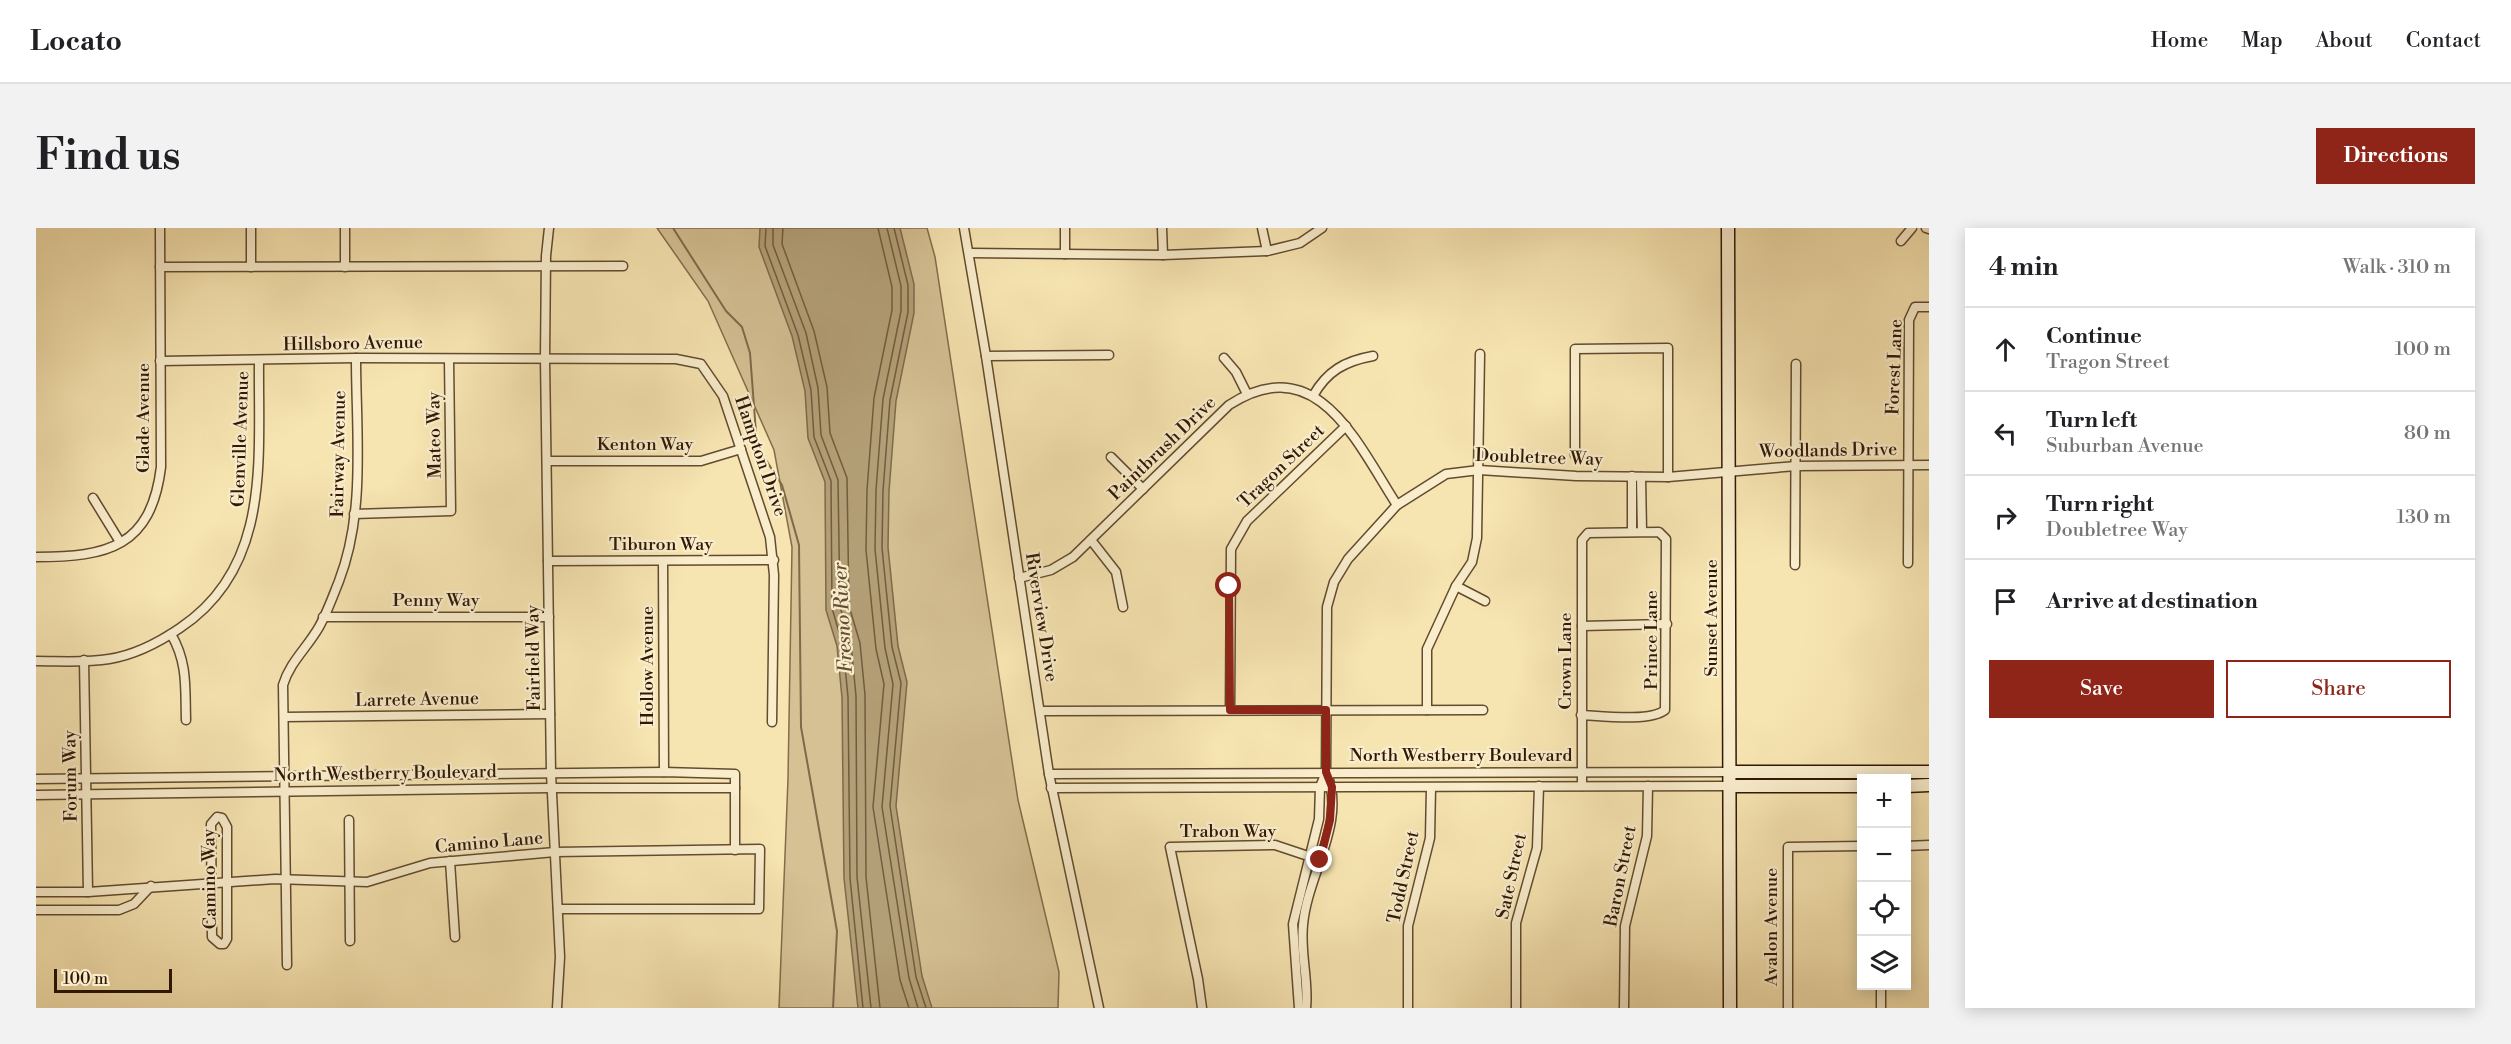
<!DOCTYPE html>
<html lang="en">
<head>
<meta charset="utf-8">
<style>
	body { margin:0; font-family:"Libre Bodoni",serif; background:#f2f2f2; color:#202124 }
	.controls { position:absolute; right:18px; bottom:18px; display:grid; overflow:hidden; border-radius:0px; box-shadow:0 3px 15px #0003 }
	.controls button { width:54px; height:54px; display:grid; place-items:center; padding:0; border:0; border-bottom:2px solid #e0e0e0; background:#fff; color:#202124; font:30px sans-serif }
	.scale { position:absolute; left:18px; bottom:15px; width:118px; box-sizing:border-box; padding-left:6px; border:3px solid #311805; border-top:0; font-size:16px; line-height:21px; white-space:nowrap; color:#311805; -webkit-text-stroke:4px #f9edcc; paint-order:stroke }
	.stop { position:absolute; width:18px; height:18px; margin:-14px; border:4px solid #8f2418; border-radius:50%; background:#fff }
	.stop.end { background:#8f2418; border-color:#fff; box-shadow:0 2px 6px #0008 }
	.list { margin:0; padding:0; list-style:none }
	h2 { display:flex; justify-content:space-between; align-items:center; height:78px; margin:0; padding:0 24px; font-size:26px }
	h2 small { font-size:20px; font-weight:400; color:#757577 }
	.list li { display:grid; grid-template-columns:39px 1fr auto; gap:18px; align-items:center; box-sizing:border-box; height:84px; padding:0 24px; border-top:2px solid #e0e0e0 }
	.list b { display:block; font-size:22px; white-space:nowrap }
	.list p { margin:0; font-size:20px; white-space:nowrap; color:#757577 }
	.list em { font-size:20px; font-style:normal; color:#757577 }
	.actions { display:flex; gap:12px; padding:18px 24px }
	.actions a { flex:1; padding:14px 0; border:2px solid #8f2418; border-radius:0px; text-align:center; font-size:21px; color:#8f2418 }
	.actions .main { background:#8f2418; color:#fff }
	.icon { flex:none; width:33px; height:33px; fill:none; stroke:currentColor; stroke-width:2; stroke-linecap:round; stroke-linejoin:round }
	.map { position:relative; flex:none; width:1893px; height:780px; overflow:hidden; border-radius:0px }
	header { display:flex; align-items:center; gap:36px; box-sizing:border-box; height:84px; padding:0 30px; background:#fff; border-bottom:2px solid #e0e0e0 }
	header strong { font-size:28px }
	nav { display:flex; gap:33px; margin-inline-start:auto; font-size:21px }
	.intro { display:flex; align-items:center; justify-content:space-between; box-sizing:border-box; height:144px; padding:0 36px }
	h1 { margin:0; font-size:42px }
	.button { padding:15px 27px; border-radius:0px; background:#8f2418; color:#fff; font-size:21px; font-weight:700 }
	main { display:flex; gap:36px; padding:0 36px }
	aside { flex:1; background:#fff; border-radius:0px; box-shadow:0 3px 15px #0003 }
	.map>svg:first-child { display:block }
</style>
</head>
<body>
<header>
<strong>Locato</strong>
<nav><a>Home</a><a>Map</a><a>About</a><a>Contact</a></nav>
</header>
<div class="intro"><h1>Find us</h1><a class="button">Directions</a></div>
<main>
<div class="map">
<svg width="1893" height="780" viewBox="0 0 1893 780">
	<rect width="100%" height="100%" fill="#f6e4b1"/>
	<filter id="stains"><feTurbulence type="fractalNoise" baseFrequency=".00333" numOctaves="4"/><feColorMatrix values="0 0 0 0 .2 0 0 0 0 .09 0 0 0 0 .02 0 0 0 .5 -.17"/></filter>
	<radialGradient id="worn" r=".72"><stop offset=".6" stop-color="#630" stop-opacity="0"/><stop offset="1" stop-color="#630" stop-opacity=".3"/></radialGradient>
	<polygon fill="#d5c194" stroke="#836c4c" stroke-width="1.5" points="621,0 891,0 899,29 982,572 1023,744 1022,780 743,780 752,551 756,319 738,222 672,73"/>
	<polygon fill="#b39f77" stroke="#7f6949" stroke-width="1.5" points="724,0 864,0 878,56 878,85 860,173 853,263 852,319 862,418 871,454 860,578 886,748 896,780 822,780 808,650 806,470 801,418 790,382 789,254 772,210 769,163 756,108 723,19"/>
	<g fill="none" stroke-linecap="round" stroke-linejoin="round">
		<g stroke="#725c3e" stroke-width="1.5">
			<polyline points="730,0 729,18 762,107 775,162 778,209 795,253 796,380 807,418 812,469 814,650 827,780"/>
			<polyline points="737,0 737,17 770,105 782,160 785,207 802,252 804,379 815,416 820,468 821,649 835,780"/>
			<polyline points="747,0 746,16 778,103 791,159 794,205 811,250 813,378 824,415 829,467 830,649 844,780"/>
			<polyline points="842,0 856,59 856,82 838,170 831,262 830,322 840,421 848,456 837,579 864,752 873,780"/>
			<polyline points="851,0 865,58 865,83 847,171 840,262 839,321 849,420 857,456 846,579 873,750 882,780"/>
			<polyline points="858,0 872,57 872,84 854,172 847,263 846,320 856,419 865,455 854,578 880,749 890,780"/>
		</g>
		<polyline stroke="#7f6949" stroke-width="2" points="637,0 690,83 706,99 714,125 721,218 746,257 763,317 765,499 801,703 797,780"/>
		<defs>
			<g id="street">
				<polyline points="513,0 510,28 509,131 515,545 524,729 521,780"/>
				<polyline points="928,0 950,128 1013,546 1063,780"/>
				<polyline points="1029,0 1029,26"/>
				<polyline points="1126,0 1127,27"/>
				<polyline points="1226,0 1231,23"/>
				<polyline points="1890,0 1893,1"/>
				<polyline points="1865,13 1876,0"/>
				<polyline points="934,25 1127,27 1231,23 1264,15 1286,0"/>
				<polyline points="124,39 587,38"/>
				<polyline points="215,39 215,0"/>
				<polyline points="309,39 309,0"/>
				<polyline points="950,128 1073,127"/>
				<polyline points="1188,130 1200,144 1211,166"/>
				<polyline points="124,133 320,130 640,131 665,136 687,168 734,309 738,347 736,494"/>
				<path d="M 1277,168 C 1291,143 1309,133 1337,128"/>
				<polyline points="1539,227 1539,121 1632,120 1632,249"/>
				<polyline points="1075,229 1107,261"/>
				<polyline points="511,233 665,233 705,221"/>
				<polyline points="1605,249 1606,303"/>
				<polyline points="57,270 84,314"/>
				<polyline points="318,286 415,283 413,131"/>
				<polyline points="1596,304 1596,248"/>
				<polyline points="1055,312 1080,344 1087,379"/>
				<path d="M 0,329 C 72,329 115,319 125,239 L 124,0"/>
				<polyline points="512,333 738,332"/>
				<polyline points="627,333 628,544"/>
				<polyline points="1872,335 1873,92 1879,79 1893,79"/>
				<polyline points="1759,337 1760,136"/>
				<path d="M 983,350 L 1015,342 L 1037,329 L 1193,177 C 1281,120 1321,215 1361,277"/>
				<polyline points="1420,358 1449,373"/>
				<polyline points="287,389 513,389"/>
				<polyline points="1546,398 1631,396"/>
				<path d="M 135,406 C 152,435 149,460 150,492"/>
				<polyline points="48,432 52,664"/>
				<path d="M 0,433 C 24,433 50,435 73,431 C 99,427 122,415 144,400 C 236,339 222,230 223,134"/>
				<polyline points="1194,482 1195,321 1211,293 1310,198"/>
				<polyline points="1391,482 1391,421 1420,358 1436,334 1441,310 1444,126"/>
				<polyline points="1004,483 1447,482"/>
				<path d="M 1545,487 C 1566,488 1614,494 1629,482 L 1630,311 L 1623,304 L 1552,305 L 1546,312 L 1546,558"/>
				<polyline points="248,489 514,486"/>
				<polyline points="1013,546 1693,544"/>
				<polyline points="0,551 628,544 699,546 699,622"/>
				<polyline points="1015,560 1693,558"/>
				<polyline points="0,567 515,560 699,560"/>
				<polygon points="181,589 186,590 191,599 191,711 188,716 184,716 176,709 175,596"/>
				<polyline points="313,592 314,713"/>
				<polyline points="1870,618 1893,617"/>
				<polyline points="414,633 419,709"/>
				<polyline points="0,664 52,664 239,651 331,654 394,635 519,624 724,621 723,681 522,681"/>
				<polyline points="0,682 83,682 98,676 115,658"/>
				<path d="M 251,737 L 247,457 C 254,434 271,420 283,399 C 291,385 297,368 303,353 C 330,283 320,203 320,130"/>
				<polyline points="1845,758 1845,780"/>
				<polyline points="1166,780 1162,751 1134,619 1239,617 1284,632"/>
				<polyline points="1263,780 1257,696 1283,591 1284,559 1290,544 1291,379 1298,354 1312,331 1361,277 1410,246 1443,242 1540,248 1632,249 1760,238 1893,237"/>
				<path d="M 1270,780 C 1273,753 1264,725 1267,697 C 1271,647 1312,593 1290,544"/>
				<polyline points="1372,780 1372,698 1394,610 1395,560"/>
				<polyline points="1480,780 1480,695 1501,620 1503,558"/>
				<polyline points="1588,780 1589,698 1611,608 1612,558"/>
				<polyline points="1752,780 1752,619 1826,618"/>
			</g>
			<g id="secondary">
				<polyline points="1692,0 1694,780"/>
				<polyline points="1693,544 1893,544"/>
				<polyline points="1693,558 1826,558"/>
				<polyline points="1870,558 1893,557"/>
			</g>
		</defs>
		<use href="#street" stroke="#624b30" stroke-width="11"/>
		<use href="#secondary" stroke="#311805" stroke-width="15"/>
		<use href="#street" stroke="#f9edcc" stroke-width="8"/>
		<use href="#secondary" stroke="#f9edcc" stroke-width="12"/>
	</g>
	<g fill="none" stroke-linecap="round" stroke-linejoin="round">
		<polyline stroke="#8f2418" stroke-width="8" points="1193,358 1194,482 1290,482 1290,544 1296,559 1294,592 1284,632"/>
	</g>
	<g text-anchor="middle" stroke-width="4.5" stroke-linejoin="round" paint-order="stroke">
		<g font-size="18" fill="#311805" stroke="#f9edcc">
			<text transform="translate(317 115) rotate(-1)" y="6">Hillsboro Avenue</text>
			<text transform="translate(1858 139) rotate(-88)" y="6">Forest Lane</text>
			<text transform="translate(107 190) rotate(-90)" y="6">Glade Avenue</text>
			<text transform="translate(398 207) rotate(-91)" y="6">Mateo Way</text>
			<text transform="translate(204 211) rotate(-88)" y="6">Glenville Avenue</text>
			<text x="609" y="222">Kenton Way</text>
			<text transform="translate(1126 220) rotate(-44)" y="6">Paintbrush Drive</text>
			<text transform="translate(1792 222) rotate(-1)" y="6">Woodlands Drive</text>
			<text transform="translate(302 226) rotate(-89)" y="6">Fairway Avenue</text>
			<text transform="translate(725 228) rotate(71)" y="6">Hampton Drive</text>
			<text transform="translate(1503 229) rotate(2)" y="6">Doubletree Way</text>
			<text transform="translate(1245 238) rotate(-44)" y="6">Tragon Street</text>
			<text x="625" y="322">Tiburon Way</text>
			<text x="400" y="378">Penny Way</text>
			<text transform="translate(1006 389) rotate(81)" y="6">Riverview Drive</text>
			<text transform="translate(1675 390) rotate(-90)" y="6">Sunset Avenue</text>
			<text transform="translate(1615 412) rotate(-90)" y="6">Prince Lane</text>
			<text transform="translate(497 430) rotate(-91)" y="6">Fairfield Way</text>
			<text transform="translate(1529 433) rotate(-90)" y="6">Crown Lane</text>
			<text transform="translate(611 438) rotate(-90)" y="6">Hollow Avenue</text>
			<text transform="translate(381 471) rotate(-1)" y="6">Larrete Avenue</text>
			<text x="1425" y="533">North Westberry Boulevard</text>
			<text transform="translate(349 545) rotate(-1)" y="6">North Westberry Boulevard</text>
			<text transform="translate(34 548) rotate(-91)" y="6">Forum Way</text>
			<text x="1192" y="609">Trabon Way</text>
			<text transform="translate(453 614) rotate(-5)" y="6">Camino Lane</text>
			<text transform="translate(1475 648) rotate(-78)" y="6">Sate Street</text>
			<text transform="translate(1584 648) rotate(-79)" y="6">Baron Street</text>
			<text transform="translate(1367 649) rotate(-78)" y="6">Todd Street</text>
			<text transform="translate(173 651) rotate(-91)" y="6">Camino Way</text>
			<text transform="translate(1735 699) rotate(-90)" y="6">Avalon Avenue</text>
		</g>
		<g font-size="20" font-style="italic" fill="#654e33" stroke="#f9edcc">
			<text transform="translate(806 390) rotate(-93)" y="7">Fresno River</text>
		</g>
	</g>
	<rect width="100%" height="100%" filter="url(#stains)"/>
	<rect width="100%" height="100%" fill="url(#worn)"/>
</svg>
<div class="controls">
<button>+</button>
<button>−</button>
<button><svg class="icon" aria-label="locate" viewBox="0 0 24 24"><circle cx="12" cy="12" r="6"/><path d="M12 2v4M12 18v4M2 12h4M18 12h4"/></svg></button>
<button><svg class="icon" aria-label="layers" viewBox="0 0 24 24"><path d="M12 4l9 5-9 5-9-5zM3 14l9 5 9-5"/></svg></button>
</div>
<div class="scale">100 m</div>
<div class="stop" style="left:1193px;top:358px"></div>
<div class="stop end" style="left:1284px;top:632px"></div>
</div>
<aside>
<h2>4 min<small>Walk · 310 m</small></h2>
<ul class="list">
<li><svg class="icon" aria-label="ahead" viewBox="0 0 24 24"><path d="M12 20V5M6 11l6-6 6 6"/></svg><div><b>Continue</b><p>Tragon Street</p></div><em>100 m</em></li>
<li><svg class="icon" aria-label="left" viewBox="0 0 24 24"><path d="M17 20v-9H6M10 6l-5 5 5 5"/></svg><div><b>Turn left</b><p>Suburban Avenue</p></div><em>80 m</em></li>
<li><svg class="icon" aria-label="right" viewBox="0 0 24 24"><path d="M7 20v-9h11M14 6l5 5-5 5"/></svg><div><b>Turn right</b><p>Doubletree Way</p></div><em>130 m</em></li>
<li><svg class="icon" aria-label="arrive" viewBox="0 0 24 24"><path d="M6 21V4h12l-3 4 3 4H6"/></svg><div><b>Arrive at destination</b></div></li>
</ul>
<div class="actions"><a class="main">Save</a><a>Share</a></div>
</aside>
</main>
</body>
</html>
